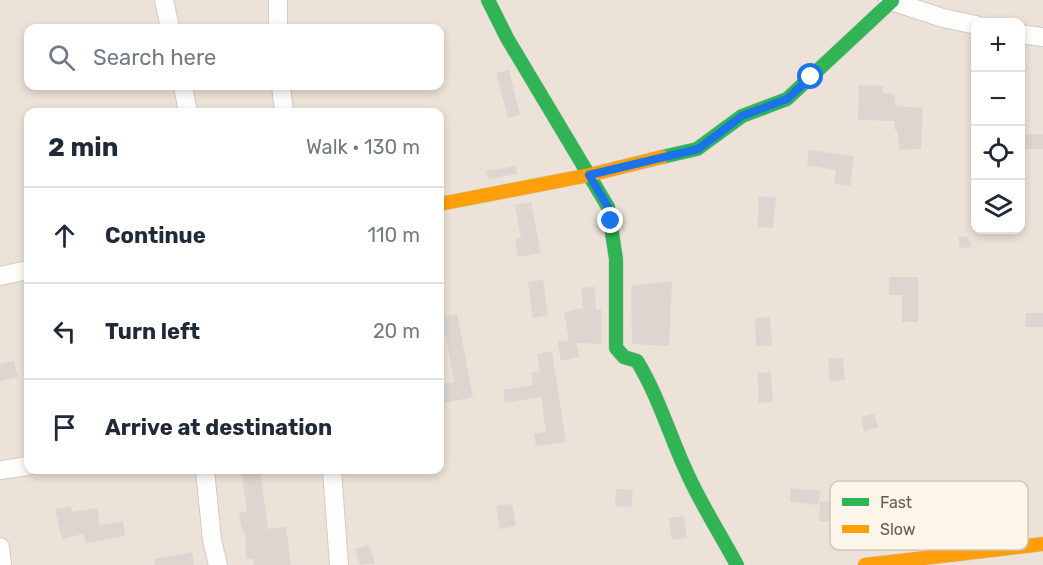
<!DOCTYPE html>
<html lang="en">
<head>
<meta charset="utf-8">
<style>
	body { margin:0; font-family:Rubik,sans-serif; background:#f6f6f7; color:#1f2937 }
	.controls { position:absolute; right:18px; top:18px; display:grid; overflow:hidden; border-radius:12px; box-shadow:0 3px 9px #0003 }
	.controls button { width:54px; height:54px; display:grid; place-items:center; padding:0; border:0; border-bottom:2px solid #e0e1e3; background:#fff; color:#1f2937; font:30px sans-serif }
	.stop { position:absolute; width:18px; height:18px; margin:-14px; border:4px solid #1a73e8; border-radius:50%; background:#fff }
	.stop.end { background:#1a73e8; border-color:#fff; box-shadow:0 2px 6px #0008 }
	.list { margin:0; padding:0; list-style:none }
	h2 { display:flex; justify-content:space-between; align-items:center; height:78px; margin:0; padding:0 24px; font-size:26px }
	h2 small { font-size:20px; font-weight:400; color:#747a83 }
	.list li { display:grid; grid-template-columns:39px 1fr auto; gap:18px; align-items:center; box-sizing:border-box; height:96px; padding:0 24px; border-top:2px solid #e0e1e3 }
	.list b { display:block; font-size:22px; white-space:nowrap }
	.list em { font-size:20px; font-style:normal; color:#747a83 }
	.icon { flex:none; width:33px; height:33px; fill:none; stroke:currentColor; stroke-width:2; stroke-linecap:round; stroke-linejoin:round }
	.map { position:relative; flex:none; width:1043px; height:565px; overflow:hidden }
	.search { position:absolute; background:#fff; box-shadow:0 3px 9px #0003; left:24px; top:24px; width:420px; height:66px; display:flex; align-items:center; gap:15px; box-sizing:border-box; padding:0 21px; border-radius:12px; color:#747a83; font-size:22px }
	.panel { position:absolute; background:#fff; box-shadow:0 3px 9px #0003; left:24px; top:108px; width:420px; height:366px; border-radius:12px }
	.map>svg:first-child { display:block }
</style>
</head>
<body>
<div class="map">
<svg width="1043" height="565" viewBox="0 0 1043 565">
	<rect width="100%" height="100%" fill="#f4efea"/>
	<path fill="#ece2d8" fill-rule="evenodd" d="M 0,0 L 1043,0 L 1043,565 L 0,565 ZM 976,22 L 1020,22 L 1020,230 L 976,230 ZM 28,28 L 440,28 L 440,86 L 28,86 ZM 28,112 L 440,112 L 440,470 L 28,470 Z"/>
	<g fill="#ddd5d0">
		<polygon points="509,70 520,115 508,118 496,73"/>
		<polygon points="859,85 883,86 883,93 895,94 895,106 923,108 921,149 900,150 897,130 895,130 894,121 858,120"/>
		<rect x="1020" y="134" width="23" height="15"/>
		<polygon points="809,150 854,156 850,186 834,184 836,170 807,165"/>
		<polygon points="516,166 517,174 488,179 486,171"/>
		<polygon points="759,196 776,198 773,228 757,227"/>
		<polygon points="531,202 541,253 518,257 515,240 521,238 515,206 510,206"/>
		<polygon points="959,236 968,237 972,247 962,248 959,246"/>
		<polygon points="889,277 918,277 918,322 902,322 902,295 889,295"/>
		<polygon points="543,280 548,315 533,318 528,282"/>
		<polygon points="672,281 669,346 632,344 631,286"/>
		<polygon points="595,287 596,309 601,309 601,344 576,343 579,357 561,361 558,342 569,340 564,312 583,308 581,288"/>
		<polygon points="1026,313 1043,313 1043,327 1025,327"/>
		<polygon points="457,314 473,397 440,404 440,384 454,382 446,336 440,337 440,323 444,322 444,317"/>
		<polygon points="770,317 772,345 756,346 755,318"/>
		<polygon points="552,351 566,442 536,446 534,434 546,432 541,397 505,403 503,390 533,385 531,373 540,371 537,354"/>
		<polygon points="843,358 845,380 830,382 828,359"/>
		<polygon points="14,361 18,377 0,381 0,364"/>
		<polygon points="771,372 773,402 759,403 757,373"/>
		<polygon points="874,414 878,427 864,431 861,417"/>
		<polygon points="241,470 260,470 268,529 286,527 291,565 254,565 253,559 246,559 245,531 242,531 239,513 247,511"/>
		<polygon points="791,488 820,491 818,505 790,502"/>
		<polygon points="616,489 633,490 631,507 615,506"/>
		<polygon points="820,501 840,502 838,522 819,521"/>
		<polygon points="512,504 516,526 500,529 496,506"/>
		<polygon points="71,506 72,512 97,508 100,525 123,521 125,536 86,543 84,534 62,539 55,509"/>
		<polygon points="684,516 687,538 672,540 669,518"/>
		<polygon points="369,545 375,563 360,565 355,549"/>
		<polygon points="192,552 194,565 155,565 154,559"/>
	</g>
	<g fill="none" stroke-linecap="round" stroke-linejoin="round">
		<defs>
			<g id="street">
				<polyline points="164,0 170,28"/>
				<polyline points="888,0 943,18 976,25"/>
				<polyline points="278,28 278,0"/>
				<polyline points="1020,34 1043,37"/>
				<polyline points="183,86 188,112"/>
				<polyline points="281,86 284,112"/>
				<polyline points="0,276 28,270"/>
				<polyline points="0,470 28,466"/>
				<polyline points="205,470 212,540 218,565"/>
				<polyline points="332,470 339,565"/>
				<polyline points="0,547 2,565"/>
			</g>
			<g id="fast">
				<path d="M 488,0 L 507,38 L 608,207 L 616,259 L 616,348 L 624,357 L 637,361 C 659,397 670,437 688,475 C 702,506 721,535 737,565"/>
				<polyline points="662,157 697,149 742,116 787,99 892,1"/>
			</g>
			<g id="slow">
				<polyline points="440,204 589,175 662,157"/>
				<polyline points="865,565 1043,544"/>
			</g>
		</defs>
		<use href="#street" stroke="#d1cbc5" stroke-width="20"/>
		<use href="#fast" stroke="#d3ccc6" stroke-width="15"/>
		<use href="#slow" stroke="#d3ccc6" stroke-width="15"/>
		<use href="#street" stroke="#fdfdfc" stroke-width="18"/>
		<use href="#fast" stroke="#30b455" stroke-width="14"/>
		<use href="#slow" stroke="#ff9f0a" stroke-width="14"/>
	</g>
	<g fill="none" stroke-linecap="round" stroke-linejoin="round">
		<polyline stroke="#1a73e8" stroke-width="8" points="611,221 608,207 589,175 698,149 742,116 787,99 811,77"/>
	</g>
	<rect x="830" y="481" width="198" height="69" rx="9" fill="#fcf5ea" stroke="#d1c6bb" stroke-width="1.5"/>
	<rect x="842" y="498" width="27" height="8" fill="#30b455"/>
	<rect x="842" y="525" width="27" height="8" fill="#ff9f0a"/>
	<g font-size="16" fill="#6e584e">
		<text x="880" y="508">Fast</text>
		<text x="880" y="535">Slow</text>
	</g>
</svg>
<div class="controls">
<button>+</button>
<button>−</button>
<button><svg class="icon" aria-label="locate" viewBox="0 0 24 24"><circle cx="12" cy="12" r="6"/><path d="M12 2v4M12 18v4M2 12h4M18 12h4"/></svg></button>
<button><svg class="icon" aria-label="layers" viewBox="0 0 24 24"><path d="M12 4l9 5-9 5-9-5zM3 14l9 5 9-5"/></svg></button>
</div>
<div class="stop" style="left:811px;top:77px"></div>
<div class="stop end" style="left:611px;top:221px"></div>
<div class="search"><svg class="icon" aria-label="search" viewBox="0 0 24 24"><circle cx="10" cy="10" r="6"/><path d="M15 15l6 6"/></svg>Search here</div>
<section class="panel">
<h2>2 min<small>Walk · 130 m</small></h2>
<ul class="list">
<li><svg class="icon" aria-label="ahead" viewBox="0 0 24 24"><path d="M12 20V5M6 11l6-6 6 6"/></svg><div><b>Continue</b></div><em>110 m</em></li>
<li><svg class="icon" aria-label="left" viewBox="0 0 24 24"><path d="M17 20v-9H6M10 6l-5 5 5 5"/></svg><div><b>Turn left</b></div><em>20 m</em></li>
<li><svg class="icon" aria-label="arrive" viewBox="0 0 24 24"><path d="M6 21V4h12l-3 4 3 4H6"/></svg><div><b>Arrive at destination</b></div></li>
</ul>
</section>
</div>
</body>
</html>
